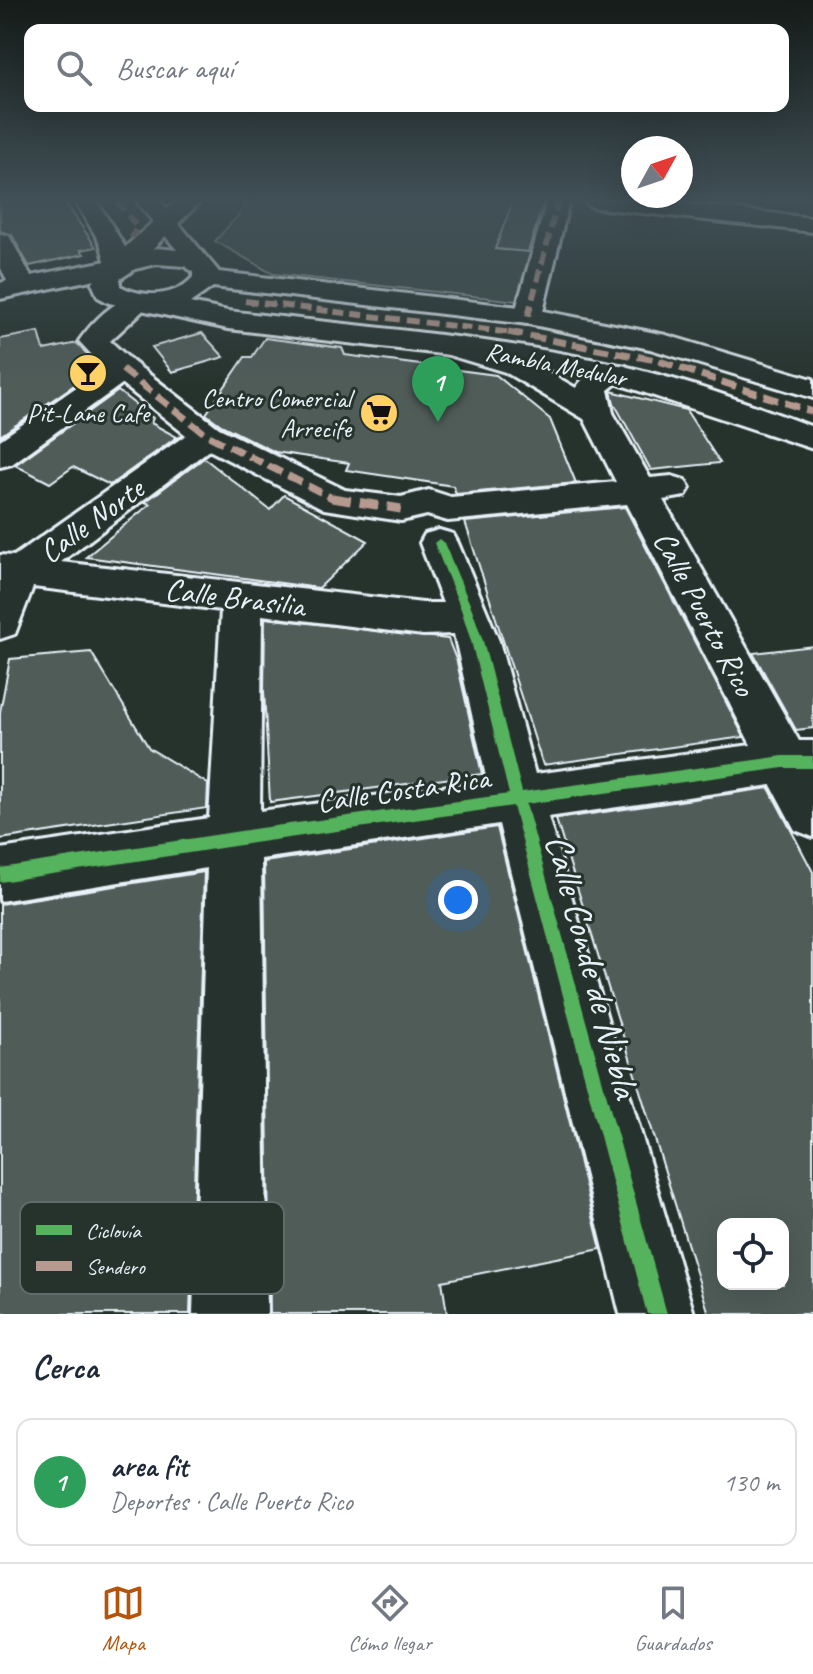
<!DOCTYPE html>
<html lang="es">
<head>
<meta charset="utf-8">
<style>
	body { margin:0; font-family:Caveat,sans-serif; background:#f2f2f3; color:#1f2937 }
	.controls { position:absolute; right:24px; bottom:24px; display:grid; overflow:hidden; border-radius:16px; box-shadow:0 8px 32px #0002 }
	.controls button { width:72px; height:72px; display:grid; place-items:center; padding:0; border:0; border-bottom:2px solid #e0e1e3; background:#fff; color:#1f2937; font:40px sans-serif }
	.compass { position:absolute; left:621px; top:136px; width:72px; height:72px; border-radius:50%; background:#fff; box-shadow:0 8px 32px #0002; rotate:50deg }
	.you { position:absolute; left:458px; top:900px; width:28px; height:28px; margin:-20px; border:6px solid #fff; border-radius:50%; background:#1a73e8; box-shadow:0 0 0 12px #1a73e833 }
	.badge { display:grid; place-items:center; width:52px; height:52px; border-radius:50%; background:#b45309; color:#fff; font-size:26px; font-weight:700 }
	.pin { position:absolute; translate:-50% -66px; filter:drop-shadow(0 2px 4px #0008) }
	.pin::after { content:''; position:absolute; top:42px; width:28px; height:24px; background:inherit; clip-path:polygon(0 0,100% 0,50% 100%) }
	.list { margin:0; padding:0; list-style:none }
	h2 { display:flex; justify-content:space-between; align-items:center; height:104px; margin:0; padding:0 32px; font-size:34px }
	h2 small { font-size:26px; font-weight:400; color:#747a83 }
	.list li { display:grid; grid-template-columns:52px 1fr auto; gap:24px; align-items:center; box-sizing:border-box; height:128px; margin:0 16px 16px; padding:0 16px; border:2px solid #e0e1e3; border-radius:16px }
	.list b { display:block; font-size:30px; white-space:nowrap }
	.list p { margin:0; font-size:26px; white-space:nowrap; color:#747a83 }
	.list em { font-size:26px; font-style:normal; color:#747a83 }
	.icon { flex:none; width:44px; height:44px; fill:none; stroke:currentColor; stroke-width:2; stroke-linecap:round; stroke-linejoin:round }
	.map { position:relative; flex:none; width:813px; height:1314px; overflow:hidden }
	.search { position:absolute; background:#fff; box-shadow:0 8px 32px #0002; left:24px; right:24px; top:24px; height:88px; display:flex; align-items:center; gap:20px; box-sizing:border-box; padding:0 28px; border-radius:16px; color:#747a83; font-size:30px }
	.sheet { height:248px; background:#fff }
	nav { display:flex; justify-content:space-around; align-items:center; box-sizing:border-box; height:112px; border-top:2px solid #e0e1e3; background:#fff; font-size:22px; color:#747a83 }
	nav a { display:grid; justify-items:center; gap:4px }
	nav .on { color:#b45309 }
	.map>svg:first-child { display:block }
</style>
</head>
<body>
<div class="map">
<svg width="813" height="1314" viewBox="0 0 813 1314">
	<rect width="100%" height="100%" fill="#26332d"/>
	<filter id="ink" filterUnits="userSpaceOnUse"><feTurbulence type="fractalNoise" baseFrequency=".0125" numOctaves="2"/><feDisplacementMap in="SourceGraphic" scale="16" xChannelSelector="R" yChannelSelector="G"/><feConvolveMatrix kernelMatrix="1 2 1 2 8 2 1 2 1" color-interpolation-filters="sRGB"/></filter>
	<g filter="url(#ink)">
		<polygon fill="#3e4b47" stroke="#939ea0" stroke-width="2" points="251,201 548,201 517,301 273,274 215,241"/>
		<g fill="#505c59" stroke="#e8f1f8" stroke-width="2" fill-rule="evenodd">
			<polygon points="0,201 64,201 96,247 81,250 84,254 29,266 12,235 0,231"/>
			<polygon points="513,201 544,201 528,252 495,249"/>
			<polygon points="39,332 44,350 77,343 99,368 0,436 0,339"/>
			<polygon points="202,333 224,357 172,372 152,347"/>
			<polygon points="265,338 342,348 345,355 496,375 550,419 576,483 456,494 453,486 346,470 349,463 275,452 221,425 206,414 245,357 252,357"/>
			<polygon points="118,391 153,418 151,423 177,437 110,485 73,467 50,483 15,465"/>
			<polygon points="611,391 686,410 720,463 651,470 614,403"/>
			<polygon points="204,458 270,510 284,495 368,541 319,588 86,557 150,504 145,502"/>
			<polygon points="625,507 744,737 543,765 465,522"/>
			<polygon points="265,618 448,639 457,662 482,774 270,802 264,691"/>
			<polygon points="813,646 813,728 796,730 753,653"/>
			<polygon points="91,652 149,748 208,784 207,808 0,839 0,712 10,659"/>
			<path d="M 769,788 L 813,872 L 813,1314 L 709,1314 L 556,819 ZM 723,1224 L 783,1224 L 783,1284 L 723,1284 Z"/>
			<polygon points="497,827 601,1249 442,1281 447,1314 270,1314 264,862"/>
			<polygon points="204,872 190,1314 0,1314 0,904"/>
		</g>
		<g fill="none" stroke-linecap="round" stroke-linejoin="round">
			<defs>
				<g id="minor">
					<polygon points="176,201 201,201 129,272 0,299 0,283 7,281 0,266 0,234 9,236 31,276 111,260"/>
					<polygon points="547,201 569,201 542,316 538,322 528,324 518,322 514,316"/>
					<polygon points="586,201 660,201 813,218 813,232 597,208 589,206"/>
					<path d="M 138,294 L 148,296 L 152,302 L 110,341 L 133,362 L 219,428 L 345,490 L 401,497 L 429,490 L 451,497 L 616,482 L 584,419 L 505,372 L 435,351 L 430,345 L 435,339 L 445,336 L 527,360 L 576,388 C 586,372 608,362 626,366 L 630,373 L 608,390 L 613,413 L 650,478 L 672,476 L 685,480 L 690,488 L 685,496 L 663,500 L 799,741 L 813,741 L 813,837 L 795,830 L 771,785 L 548,817 L 694,1314 L 620,1314 L 499,824 L 261,859 L 267,1314 L 193,1314 L 207,868 L 0,901 L 0,849 L 209,818 L 221,610 L 33,587 L 15,634 L 0,639 L 0,555 L 14,556 L 186,435 L 122,384 L 12,464 L 0,467 L 0,440 L 104,368 L 79,341 C 93,321 114,300 138,294 ZM 209,450 L 324,509 L 401,521 L 427,515 L 448,521 L 627,504 L 751,745 L 535,774 L 499,641 L 458,543 L 453,534 L 439,530 L 425,534 L 420,543 L 443,603 L 423,603 L 61,562 ZM 262,615 L 423,635 L 454,634 L 487,781 L 260,811 Z"/>
				</g>
				<path id="major" d="M 75,201 L 97,201 L 129,254 L 156,248 L 177,250 L 136,201 L 160,201 L 219,272 L 528,308 L 666,335 L 813,379 L 813,398 L 650,349 L 528,324 L 213,287 L 190,303 L 228,311 C 357,326 488,336 615,364 C 682,379 749,403 813,427 L 813,449 L 609,381 L 518,363 L 228,329 L 109,303 L 98,297 L 92,283 L 106,264 L 100,243 ZM 156,264 L 185,266 L 193,272 L 193,277 C 175,298 143,298 120,286 L 120,279 L 135,269 Z"/>
			</defs>
			<use href="#minor" stroke="#e8f1f8" stroke-width="6"/>
			<use href="#major" stroke="#e8f1f8" stroke-width="6"/>
			<use href="#minor" fill="#26332d" fill-rule="evenodd"/>
			<use href="#major" fill="#26332d" fill-rule="evenodd"/>
			<g stroke="#b69a8f" stroke-width="6" stroke-dasharray="12 6" stroke-linecap="butt">
				<polyline points="117,201 137,227 132,238"/>
				<polyline points="245,301 521,334"/>
				<polyline points="528,316 558,201"/>
			</g>
			<g stroke="#b69a8f" stroke-width="7" stroke-dasharray="15 7" stroke-linecap="butt">
				<polyline points="508,332 656,360 813,412"/>
				<polyline points="122,369 207,435 336,500"/>
			</g>
			<polyline stroke="#b69a8f" stroke-width="9" stroke-dasharray="19 9" stroke-linecap="butt" points="332,498 401,509"/>
			<defs>
				<polygon id="cycleway" points="439,539 444,543 472,609 483,641 522,792 783,756 813,756 813,768 783,768 526,804 667,1314 647,1314 513,806 260,842 0,882 0,868 260,828 509,794 471,641 461,609 434,543"/>
			</defs>
			<use href="#cycleway" stroke="#26332d" stroke-width="5"/>
			<use href="#cycleway" fill="#56b35d" fill-rule="evenodd"/>
		</g>
	</g>
	<linearGradient id="sky" x2="0" y2="1"><stop stop-color="#151c19"/><stop offset="0.52" stop-color="#415057"/><stop offset="1" stop-color="#415057" stop-opacity="0"/></linearGradient>
	<rect width="813" height="385" fill="url(#sky)"/>
	<defs>
		<symbol id="bar-disc" viewBox="-11 -11 22 22"><circle r="9.5" fill="#ffd166" stroke="#26332d"/><path d="M-6-5H6L.8 .8V4.5H3.5V6h-7V4.5H-.8V.8Z" fill="#111"/></symbol>
		<symbol id="supermarket-disc" viewBox="-11 -11 22 22"><circle r="9.5" fill="#ffd166" stroke="#26332d"/><path d="M-6-5.5h2.5l.6 2H6L4.5 2H-2.5L-4.4-4H-6ZM-1.5 3.2a1.3 1.3 0 1 0 .1 0ZM3 3.2a1.3 1.3 0 1 0 .1 0Z" fill="#111"/></symbol>
	</defs>
	<g fill-rule="evenodd">
		<use href="#bar-disc" x="66" y="351" width="44" height="44"/>
		<use href="#supermarket-disc" x="357" y="391" width="44" height="44"/>
	</g>
	<g text-anchor="middle" stroke-width="6" stroke-linejoin="round" paint-order="stroke">
		<g font-size="26" fill="#e8f1f8" stroke="#26332d">
			<text transform="translate(556 364) rotate(11)" y="9">Rambla Medular</text>
		</g>
		<g font-size="26" fill="#e8f1f8" stroke="#26332d" text-anchor="end">
			<text x="351" y="407">Centro Comercial<tspan x="351" dy="30">Arrecife</tspan></text>
			<text x="88" y="422" text-anchor="middle">Pit-Lane Cafe</text>
		</g>
		<g font-size="32" fill="#e8f1f8" stroke="#26332d">
			<text transform="translate(91 520) rotate(-36)" y="11">Calle Norte</text>
			<text transform="translate(235 597) rotate(7)" y="11">Calle Brasilia</text>
			<text transform="translate(705 613) rotate(62)" y="11">Calle Puerto Rico</text>
			<text transform="translate(403 789) rotate(-8)" y="11">Calle Costa Rica</text>
		</g>
		<g font-size="38" fill="#e8f1f8" stroke="#26332d">
			<text transform="translate(593 966) rotate(75)" y="13">Calle Conde de Niebla</text>
		</g>
	</g>
	<rect x="20" y="1202" width="264" height="92" rx="12" fill="#26332d" stroke="#606c6a" stroke-width="2"/>
	<rect x="36" y="1225" width="36" height="10" fill="#56b35d"/>
	<rect x="36" y="1261" width="36" height="10" fill="#b69a8f"/>
	<g font-size="22" fill="#e8f1f8">
		<text x="86" y="1238">Ciclovía</text>
		<text x="86" y="1274">Sendero</text>
	</g>
</svg>
<div class="controls">
<button><svg class="icon" aria-label="locate" viewBox="0 0 24 24"><circle cx="12" cy="12" r="6"/><path d="M12 2v4M12 18v4M2 12h4M18 12h4"/></svg></button>
</div>
<svg class="compass" viewBox="-18 -18 36 36"><path d="M0-13l5 13h-10z" fill="#e53935"/><path d="M0 13l5-13h-10z" fill="#747a83"/></svg>
<div class="you"></div>
<div class="pin badge" style="left:438px;top:422px;background:#2e9e5b">1</div>
<div class="search"><svg class="icon" aria-label="search" viewBox="0 0 24 24"><circle cx="10" cy="10" r="6"/><path d="M15 15l6 6"/></svg>Buscar aquí</div>
</div>
<section class="sheet">
<h2>Cerca<small></small></h2>
<ul class="list">
<li><span class="badge" style="background:#2e9e5b">1</span><div><b>area fit</b><p>Deportes · Calle Puerto Rico</p></div><em>130 m</em></li>
</ul>
</section>
<nav>
<a class="on"><svg class="icon" aria-label="map" viewBox="0 0 24 24"><path d="M3 6l6-2 6 2 6-2v14l-6 2-6-2-6 2zM9 4v14M15 6v14"/></svg>Mapa</a>
<a><svg class="icon" aria-label="directions" viewBox="0 0 24 24"><path d="M12 3l9 9-9 9-9-9zM9 14v-3h6M13 9l2 2-2 2"/></svg>Cómo llegar</a>
<a><svg class="icon" aria-label="saved" viewBox="0 0 24 24"><path d="M7 4h10v16l-5-4-5 4z"/></svg>Guardados</a>
</nav>
</body>
</html>
